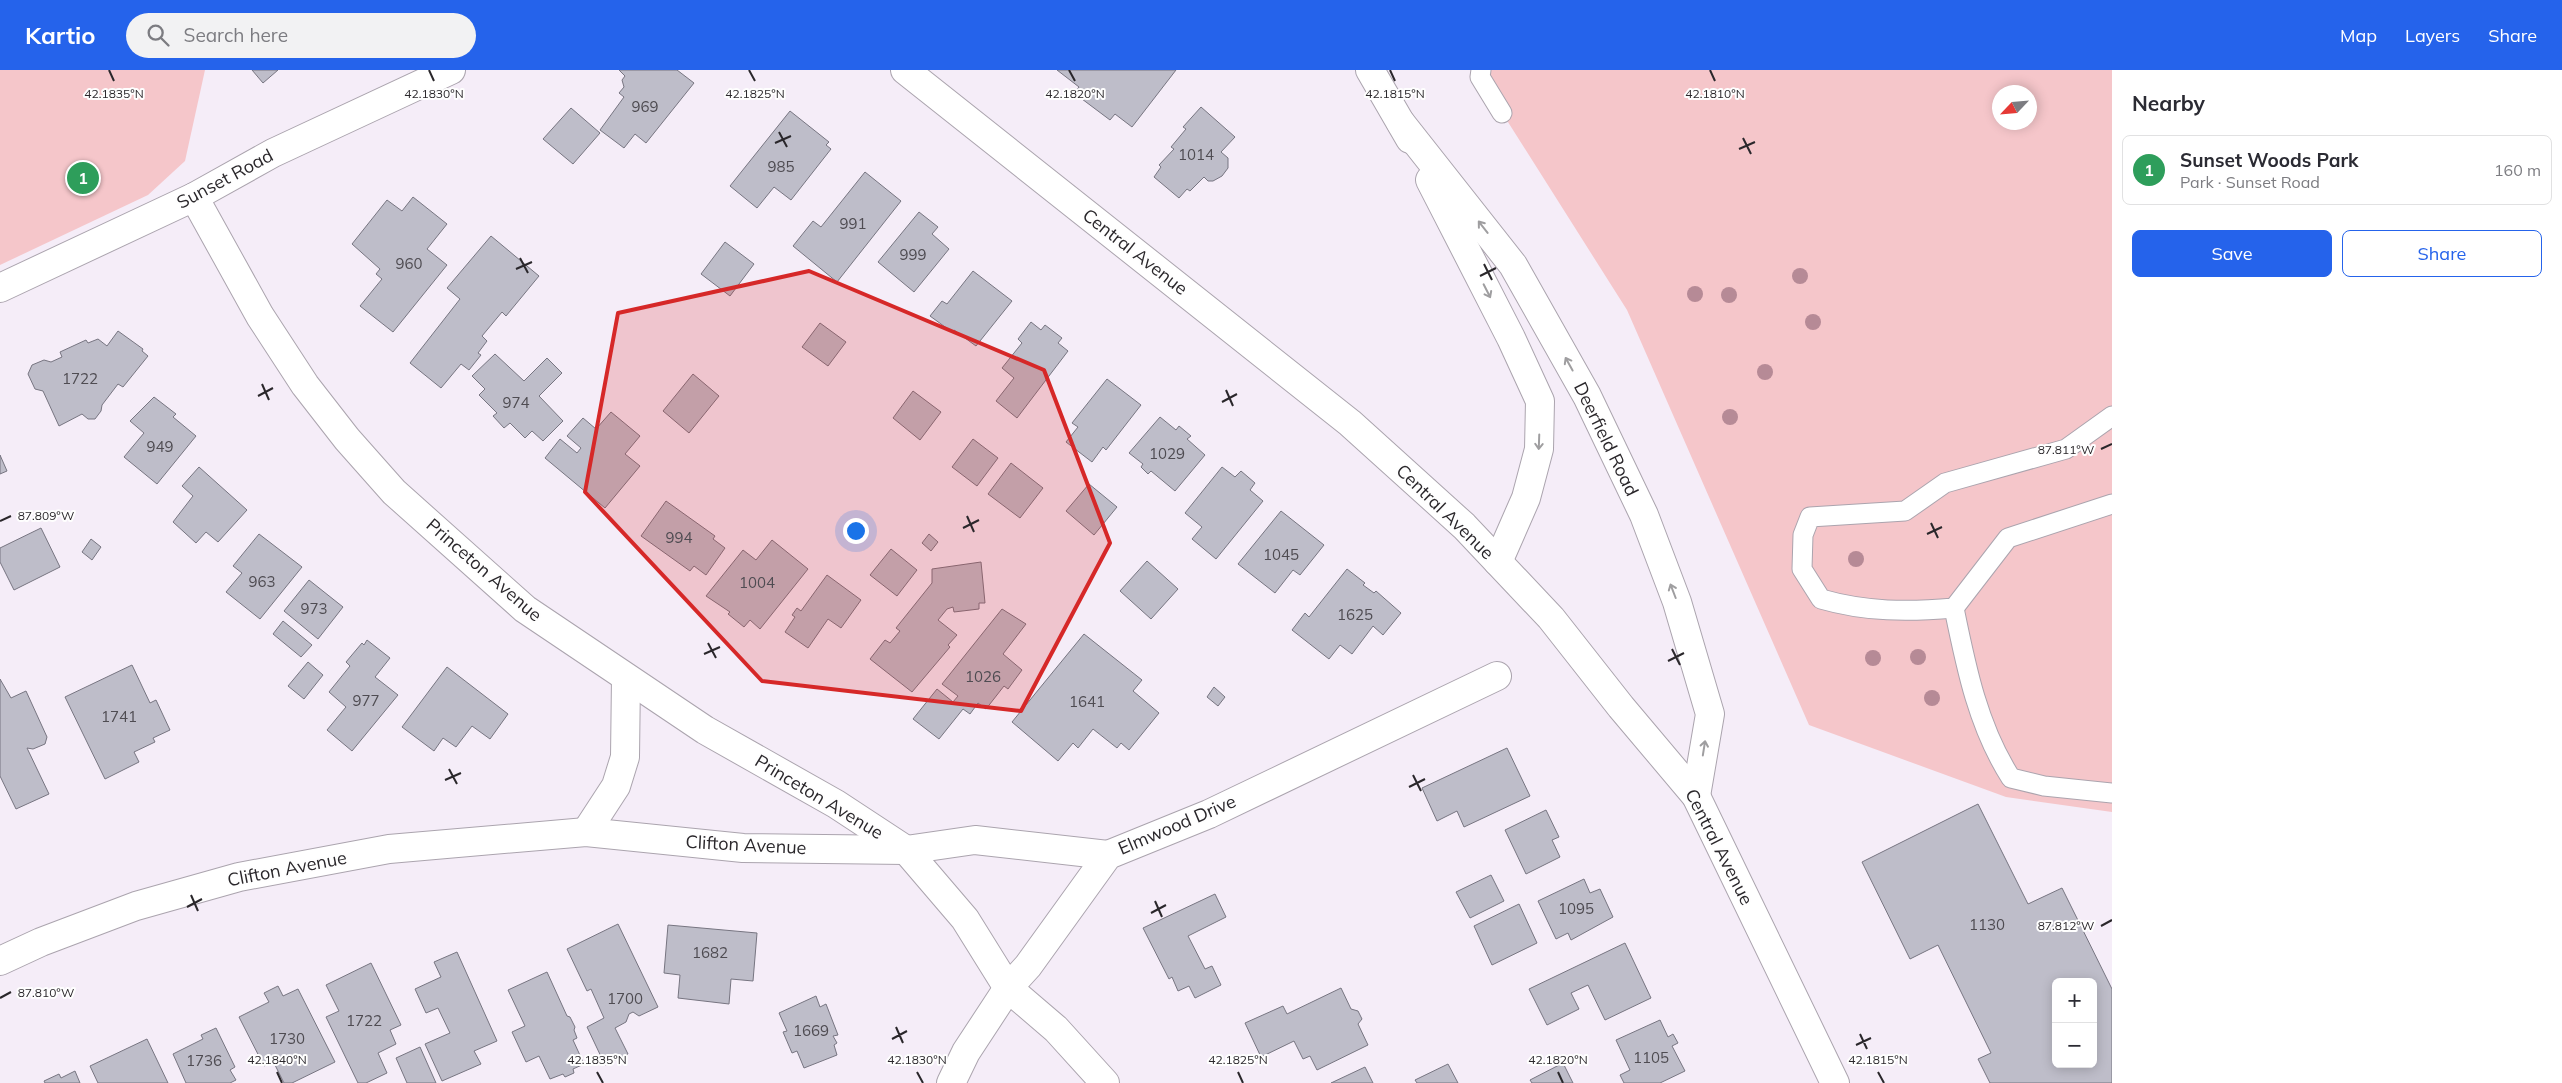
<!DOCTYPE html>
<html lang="en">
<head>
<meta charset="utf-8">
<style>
	body { margin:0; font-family:Mulish,sans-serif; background:#f2f2f3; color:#2b2b33 }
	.controls { position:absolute; right:15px; bottom:15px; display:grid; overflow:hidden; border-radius:8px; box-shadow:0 2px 12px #0003 }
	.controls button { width:45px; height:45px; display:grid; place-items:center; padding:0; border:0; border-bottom:1px solid #e1e1e2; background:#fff; color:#2b2b33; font:25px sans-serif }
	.compass { position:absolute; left:1992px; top:15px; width:45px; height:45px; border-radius:50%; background:#fff; box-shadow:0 2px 12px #0003; rotate:244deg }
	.you { position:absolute; left:855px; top:460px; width:18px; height:18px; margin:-12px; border:4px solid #fff; border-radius:50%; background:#1a73e8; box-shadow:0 0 0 8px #1a73e833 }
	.badge { display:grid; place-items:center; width:32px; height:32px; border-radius:50%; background:#2563eb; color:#fff; font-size:16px; font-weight:700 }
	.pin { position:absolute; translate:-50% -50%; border:2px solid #fff; box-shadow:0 1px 5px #0006 }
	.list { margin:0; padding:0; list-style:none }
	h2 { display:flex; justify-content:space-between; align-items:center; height:65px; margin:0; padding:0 20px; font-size:21px }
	h2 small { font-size:16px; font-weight:400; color:#7c7c81 }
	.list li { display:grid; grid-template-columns:32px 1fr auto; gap:15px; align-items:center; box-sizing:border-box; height:70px; margin:0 10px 10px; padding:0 10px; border:1px solid #e1e1e2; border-radius:8px }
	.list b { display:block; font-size:19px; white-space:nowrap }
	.list p { margin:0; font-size:16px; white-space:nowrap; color:#7c7c81 }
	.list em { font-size:16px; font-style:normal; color:#7c7c81 }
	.actions { display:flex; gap:10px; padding:15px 20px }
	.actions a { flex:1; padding:11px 0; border:1px solid #2563eb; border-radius:8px; text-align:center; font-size:18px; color:#2563eb }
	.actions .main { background:#2563eb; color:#fff }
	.icon { flex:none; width:28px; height:28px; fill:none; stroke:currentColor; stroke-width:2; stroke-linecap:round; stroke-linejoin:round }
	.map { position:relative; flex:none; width:2112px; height:1013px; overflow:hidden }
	header { display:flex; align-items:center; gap:30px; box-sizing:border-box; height:70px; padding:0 25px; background:#2563eb; color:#fff }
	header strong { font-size:24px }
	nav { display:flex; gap:28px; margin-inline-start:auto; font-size:18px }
	.search { width:350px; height:45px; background:#f2f2f3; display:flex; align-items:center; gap:12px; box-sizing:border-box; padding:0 18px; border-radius:28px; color:#7c7c81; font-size:19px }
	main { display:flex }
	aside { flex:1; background:#fff }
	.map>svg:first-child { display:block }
</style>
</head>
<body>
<header>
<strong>Kartio</strong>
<div class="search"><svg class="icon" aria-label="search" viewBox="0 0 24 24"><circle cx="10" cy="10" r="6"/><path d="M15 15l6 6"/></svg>Search here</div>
<nav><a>Map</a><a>Layers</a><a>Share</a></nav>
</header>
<main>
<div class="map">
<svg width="2112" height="1013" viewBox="0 0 2112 1013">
	<rect width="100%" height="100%" fill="#f5edf8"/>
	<g fill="#f5c6ca" fill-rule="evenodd">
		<polygon points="0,0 205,0 185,91 148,125 0,195"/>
		<path d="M 1475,0 L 2112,0 L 2112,742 L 2006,727 L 1809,655 L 1627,240 ZM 2000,22 L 2030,22 L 2030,52 L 2000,52 Z"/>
	</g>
	<g fill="#bebdc9" stroke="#777581" fill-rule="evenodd">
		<polygon points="252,0 278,0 263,13"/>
		<polygon points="619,0 677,0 694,13 646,73 635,64 624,78 600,60 624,27 619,23 624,17 622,10 625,6"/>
		<polygon points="1057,0 1176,0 1132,57 1115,44 1110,50 1074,23 1079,17"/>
		<polygon points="1201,37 1235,67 1221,82 1228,88 1228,98 1222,106 1213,111 1208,111 1204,107 1190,121 1187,119 1179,128 1154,107 1161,97 1159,95 1174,79 1171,77 1186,59 1183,57"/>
		<polygon points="571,38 600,63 573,94 543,69"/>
		<polygon points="790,41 829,72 826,75 831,79 791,130 774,117 757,138 730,116"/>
		<polygon points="865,102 901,131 837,212 793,176 813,151 821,157"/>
		<polygon points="413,127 447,154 427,179 447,195 393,262 360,236 382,209 376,204 380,199 352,174 387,130 402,141"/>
		<polygon points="919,142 938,157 932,164 949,179 914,222 878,192"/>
		<polygon points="491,166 539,206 506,246 502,242 482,266 487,271 478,283 481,285 469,300 461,294 441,318 410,293 460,229 447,218"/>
		<polygon points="725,172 754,194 730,226 701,204"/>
		<polygon points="973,201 1012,231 976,276 954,260 952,262 930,246 942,231 947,234"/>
		<polygon points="1031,252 1041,260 1045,255 1062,268 1058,273 1068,281 1017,348 996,331 1014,308 1002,298 1022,273 1018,269"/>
		<polygon points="820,253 846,272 828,296 802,277"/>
		<polygon points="118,261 143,279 142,281 148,286 123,317 118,314 102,335 101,341 95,349 88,349 82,344 59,356 43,321 35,319 28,304 32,295 44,290 51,292 62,287 60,282 86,270 88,273 98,269 107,276"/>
		<polygon points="495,284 524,311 547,288 562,303 539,326 563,351 543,371 532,361 525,368 510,353 504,358 493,346 497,343 479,325 485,319 472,306"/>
		<polygon points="693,304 719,326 689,363 663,341"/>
		<polygon points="1107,309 1141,335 1106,380 1103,377 1092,392 1066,372 1078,357 1072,353"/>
		<polygon points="913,321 941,342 920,370 893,348"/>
		<polygon points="154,327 176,344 173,347 196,366 157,414 124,387 144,363 130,351"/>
		<polygon points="611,342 640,366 625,384 640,396 605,438 545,388 560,369 577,383 581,378 567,366 583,348 596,359"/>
		<polygon points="1160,347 1176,360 1179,356 1191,366 1187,369 1205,385 1175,421 1151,401 1148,404 1141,397 1143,394 1129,383"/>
		<polygon points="973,369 998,388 977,416 952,397"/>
		<polygon points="0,385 7,401 0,404"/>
		<polygon points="1011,393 1043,418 1020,448 988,424"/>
		<polygon points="199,397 247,440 218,472 206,462 196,473 173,452 193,426 182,416"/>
		<polygon points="1222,397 1235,407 1241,401 1255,413 1250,420 1263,431 1216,489 1192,469 1202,457 1185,443"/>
		<polygon points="1089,414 1117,437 1094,465 1066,441"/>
		<polygon points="666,431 715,466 713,469 725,478 706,505 694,496 690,501 641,466"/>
		<polygon points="1281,441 1324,475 1300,505 1293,500 1275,523 1238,494"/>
		<polygon points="41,458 60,497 14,520 0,492 0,478"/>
		<polygon points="259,464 302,497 260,549 226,522 242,503 233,496"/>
		<polygon points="929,464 938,472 931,481 922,473"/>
		<polygon points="91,469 101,477 92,490 82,482"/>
		<polygon points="772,470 808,499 760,559 750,550 744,557 728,544 730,542 706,526 743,480 756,490"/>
		<polygon points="891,479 917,500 897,526 870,505"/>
		<polygon points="1147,491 1178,519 1151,549 1120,521"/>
		<polygon points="981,492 985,533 979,533 979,539 954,542 953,537 947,539 938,550 957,565 948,575 950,577 912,622 870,589 885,570 890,573 900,561 896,558 932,513 932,499"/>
		<polygon points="1347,499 1365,513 1363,515 1374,523 1376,521 1401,543 1383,565 1373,556 1352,584 1340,575 1329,589 1292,560 1305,543 1309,547"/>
		<polygon points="827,505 861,530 841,558 828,549 808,578 785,562 795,547 792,545 797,538 801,541"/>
		<polygon points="309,510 343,537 318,569 284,541"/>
		<polygon points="1002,539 1026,554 1003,584 1022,600 1008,619 1004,616 986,639 978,633 970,644 963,639 939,669 913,649 937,619 953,632 958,626 942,614"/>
		<polygon points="283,551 312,575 301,587 273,564"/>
		<polygon points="1084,564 1142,610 1133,621 1159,643 1129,680 1121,673 1117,678 1093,659 1078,678 1073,673 1058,691 1012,652"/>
		<polygon points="367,570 390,588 375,607 398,625 352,681 327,660 346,637 329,622 350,596 346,592 362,573 364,575"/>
		<polygon points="308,592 323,605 304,629 288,616"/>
		<polygon points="132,595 150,633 156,630 170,660 153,668 155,672 134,682 139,692 105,709 65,627"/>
		<polygon points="447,597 508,644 490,669 472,656 456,677 443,668 434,681 402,657"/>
		<polygon points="0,609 11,628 26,621 47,667 45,674 33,679 27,678 49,724 16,739 0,706"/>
		<polygon points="1214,617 1225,627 1218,636 1207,627"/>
		<polygon points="1507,678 1530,726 1464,757 1457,741 1437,751 1422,718"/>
		<path d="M 1978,734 L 2028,834 L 2062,818 L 2112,919 L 2112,1013 L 1990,1013 L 1978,989 L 1991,983 L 1938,875 L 1910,889 L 1862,792 ZM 2056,912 L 2093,912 L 2093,994 L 2056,994 Z"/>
		<polygon points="1546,740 1559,767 1552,770 1560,787 1526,804 1505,760"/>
		<polygon points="1491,805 1504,831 1470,848 1456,822"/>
		<polygon points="1584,809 1590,823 1600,819 1613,847 1571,870 1568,863 1556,869 1538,831"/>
		<polygon points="1215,824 1226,847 1188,866 1205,899 1212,896 1221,915 1195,928 1189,916 1178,921 1172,907 1169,909 1143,858"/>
		<polygon points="1519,834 1537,873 1492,895 1474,856"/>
		<polygon points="618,854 658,937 639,946 633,942 629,944 626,952 615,958 628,984 605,995 587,957 604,948 591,919 587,921 567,879"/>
		<polygon points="668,855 757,863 753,911 731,909 729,934 678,928 680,905 664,903"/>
		<polygon points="1625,873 1651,928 1605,950 1588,915 1571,923 1579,939 1547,955 1529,919"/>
		<polygon points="457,882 497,971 474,981 481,994 442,1011 425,974 450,963 438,938 426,943 415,919 441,907 434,892"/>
		<polygon points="371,893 401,955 390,960 396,974 378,983 387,1003 366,1013 358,1013 326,947 339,941 326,915"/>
		<polygon points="547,902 567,946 570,947 575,957 574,960 577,968 573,970 584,994 573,999 574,1003 565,1007 563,1004 550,1009 539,986 526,992 512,962 525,956 508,920"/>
		<polygon points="278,916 283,926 298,919 335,992 292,1013 284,1013 273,991 264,996 239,947 269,932 264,923"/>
		<polygon points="1341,918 1351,939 1358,941 1362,949 1358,954 1368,975 1317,1000 1310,986 1303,989 1294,971 1261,987 1245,953 1283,936 1287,944"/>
		<polygon points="816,926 820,937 826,934 838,965 833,966 837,973 834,975 837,985 804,998 797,981 792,983 783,962 787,961 779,943"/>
		<polygon points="1660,950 1668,967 1673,964 1678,973 1672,976 1685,1001 1660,1013 1624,1013 1620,1005 1630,1000 1616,970"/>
		<polygon points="216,958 235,997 230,1000 236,1010 230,1013 186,1013 173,984 203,969 201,965"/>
		<polygon points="147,969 168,1013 98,1013 90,996"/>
		<polygon points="420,977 436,1013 407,1013 396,988"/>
		<polygon points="1563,993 1573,1013 1532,1013 1530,1010"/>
		<polygon points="1448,994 1458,1013 1417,1013 1415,1010"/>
		<polygon points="1365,997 1373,1013 1331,1013"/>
		<polygon points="75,1001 80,1013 45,1013 44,1011 59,1004 61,1008"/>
	</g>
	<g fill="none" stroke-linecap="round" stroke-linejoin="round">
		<defs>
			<g id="service">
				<polyline points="1481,0 1480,7 1502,43"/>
				<path d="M 2112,346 L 2066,379 L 1945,413 L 1905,441 L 1810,447 L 1803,465 L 1802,499 L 1821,529 C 1866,542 1908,542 1954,538 L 2008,468 L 2112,434"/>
				<path d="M 1954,538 C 1966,597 1978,657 2011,708 L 2044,716 L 2112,723"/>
			</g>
			<g id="minor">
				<polyline points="194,127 260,246 305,315 347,369 394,422 525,539 705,660 836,734 906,780 965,849 1008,918 1056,959 1105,1013"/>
				<polyline points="0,218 194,127 273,83 451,0"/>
				<polyline points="586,762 616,716 625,687 626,608"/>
				<polyline points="0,891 41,872 136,836 239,807 389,779 586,762 743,778 906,780 975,770 1108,785"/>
				<polyline points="951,1013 966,982 1008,918 1028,896 1108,785 1209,744 1497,606"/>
			</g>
			<g id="tertiary">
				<polyline points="1370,0 1410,69"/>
				<polyline points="1401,53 1513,195 1587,326 1644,445 1677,532 1710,644 1696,726"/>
				<polyline points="1430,110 1511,268 1540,331 1539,379 1526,428 1498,492"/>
			</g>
			<polyline id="secondary" points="905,0 1350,353 1464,456 1551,548 1621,637 1696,726 1835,1013"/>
		</defs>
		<use href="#service" stroke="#aba4ae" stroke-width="21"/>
		<use href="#minor" stroke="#aba4ae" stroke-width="30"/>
		<use href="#tertiary" stroke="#aba4ae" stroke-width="30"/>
		<use href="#secondary" stroke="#aba4ae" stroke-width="30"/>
		<use href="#service" stroke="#fff" stroke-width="19"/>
		<use href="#minor" stroke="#fff" stroke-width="28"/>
		<use href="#tertiary" stroke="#fff" stroke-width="28"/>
		<use href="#secondary" stroke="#fff" stroke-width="28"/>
	</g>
	<g fill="#b68a96">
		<circle cx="1800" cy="206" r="8"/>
		<circle cx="1695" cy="224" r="8"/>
		<circle cx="1729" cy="225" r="8"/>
		<circle cx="1813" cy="252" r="8"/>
		<circle cx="1765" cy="302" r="8"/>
		<circle cx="1730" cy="347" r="8"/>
		<circle cx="1856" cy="489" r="8"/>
		<circle cx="1918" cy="587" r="8"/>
		<circle cx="1873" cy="588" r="8"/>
		<circle cx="1932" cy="628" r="8"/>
	</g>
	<defs><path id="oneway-shaft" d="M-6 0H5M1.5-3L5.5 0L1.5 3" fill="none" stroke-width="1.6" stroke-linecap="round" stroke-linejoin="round" transform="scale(1.25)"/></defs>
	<g stroke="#9f9ea0">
		<use href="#oneway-shaft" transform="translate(1483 157) rotate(-128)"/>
		<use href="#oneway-shaft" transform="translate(1487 221) rotate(63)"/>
		<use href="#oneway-shaft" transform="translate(1569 294) rotate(-119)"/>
		<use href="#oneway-shaft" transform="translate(1539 372) rotate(92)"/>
		<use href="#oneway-shaft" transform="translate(1673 521) rotate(-111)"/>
		<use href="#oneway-shaft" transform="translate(1704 678) rotate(-81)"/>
	</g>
	<path fill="#d62828" fill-opacity="0.2" stroke="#d62828" stroke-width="4" stroke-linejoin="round" d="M 809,201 L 1044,300 L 1110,473 L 1021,641 L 762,611 L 585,422 L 618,243 Z"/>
	<path fill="none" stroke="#2a272b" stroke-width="2" d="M 109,0 L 114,11M 429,0 L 434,11M 749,0 L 755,11M 1069,0 L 1075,11M 1390,0 L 1395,11M 1710,0 L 1715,11M 779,62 L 787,77M 1743,68 L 1751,84M 775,73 L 791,66M 1739,79 L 1755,72M 520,188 L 528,203M 1484,194 L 1492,210M 516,199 L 532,192M 1480,206 L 1496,198M 262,314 L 269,330M 1226,320 L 1233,336M 258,326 L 273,318M 1222,332 L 1237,324M 2101,379 L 2112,374M 967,446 L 974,462M 0,451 L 11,446M 1931,453 L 1938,468M 963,458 L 979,450M 1927,464 L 1942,457M 708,573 L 716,588M 1672,579 L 1680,595M 704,584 L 720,577M 1668,591 L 1684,583M 449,699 L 457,714M 1413,705 L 1421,721M 445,710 L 461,703M 1409,717 L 1425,709M 191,825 L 198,841M 1155,831 L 1162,847M 187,837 L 202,829M 1151,843 L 1166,835M 2101,856 L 2112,850M 0,928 L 11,922M 896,957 L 903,973M 1860,964 L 1867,979M 892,969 L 907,961M 1856,975 L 1871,968M 277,1002 L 282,1013M 597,1002 L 603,1013M 917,1002 L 923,1013M 1238,1002 L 1243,1013M 1558,1002 L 1563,1013M 1878,1002 L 1884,1013"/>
	<g text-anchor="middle" stroke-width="4" stroke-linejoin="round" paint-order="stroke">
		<g font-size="15" fill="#4f4c52">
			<text x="645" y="42">969</text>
			<text x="1196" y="90">1014</text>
			<text x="781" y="102">985</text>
			<text x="853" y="159">991</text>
			<text x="913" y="190">999</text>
			<text x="409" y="199">960</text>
			<text x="80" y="314">1722</text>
			<text x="516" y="338">974</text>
			<text x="160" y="382">949</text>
			<text x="1167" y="389">1029</text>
			<text x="679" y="473">994</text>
			<text x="1281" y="490">1045</text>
			<text x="262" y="517">963</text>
			<text x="757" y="518">1004</text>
			<text x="314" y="544">973</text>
			<text x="1355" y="550">1625</text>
			<text x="983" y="612">1026</text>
			<text x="366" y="636">977</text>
			<text x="1087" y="637">1641</text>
			<text x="119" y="652">1741</text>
			<text x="1576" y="844">1095</text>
			<text x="1987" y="860">1130</text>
			<text x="710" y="888">1682</text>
			<text x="625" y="934">1700</text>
			<text x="364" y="956">1722</text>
			<text x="811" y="966">1669</text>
			<text x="287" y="974">1730</text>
			<text x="1651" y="993">1105</text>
			<text x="204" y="996">1736</text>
		</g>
		<g font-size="18" fill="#2a272b" stroke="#fefefe">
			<text transform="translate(225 109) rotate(-28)" y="6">Sunset Road</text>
			<text transform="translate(1135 182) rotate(38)" y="6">Central Avenue</text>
			<text transform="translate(1606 369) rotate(64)" y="6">Deerfield Road</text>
			<text transform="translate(1445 442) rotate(44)" y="6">Central Avenue</text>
			<text transform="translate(484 500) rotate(41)" y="6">Princeton Avenue</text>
			<text transform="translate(819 727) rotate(31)" y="6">Princeton Avenue</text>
			<text transform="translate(1177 755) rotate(-23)" y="6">Elmwood Drive</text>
			<text transform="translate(746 775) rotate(3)" y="6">Clifton Avenue</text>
			<text transform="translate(1719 777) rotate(63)" y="6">Central Avenue</text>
			<text transform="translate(287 799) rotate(-11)" y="6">Clifton Avenue</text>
		</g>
	</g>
	<g font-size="12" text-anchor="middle" fill="#2a272b" stroke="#fefefe" stroke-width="4" stroke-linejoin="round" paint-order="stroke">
		<text x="434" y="28">42.1830°N</text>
		<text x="1395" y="28">42.1815°N</text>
		<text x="1715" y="28">42.1810°N</text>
		<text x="114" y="28">42.1835°N</text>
		<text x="755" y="28">42.1825°N</text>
		<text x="1075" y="28">42.1820°N</text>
		<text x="2066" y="384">87.811°W</text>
		<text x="46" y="450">87.809°W</text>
		<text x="2066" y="860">87.812°W</text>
		<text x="46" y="927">87.810°W</text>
		<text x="277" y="994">42.1840°N</text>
		<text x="597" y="994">42.1835°N</text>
		<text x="917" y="994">42.1830°N</text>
		<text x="1238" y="994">42.1825°N</text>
		<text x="1558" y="994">42.1820°N</text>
		<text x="1878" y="994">42.1815°N</text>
	</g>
</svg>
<div class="controls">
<button>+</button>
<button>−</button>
</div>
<svg class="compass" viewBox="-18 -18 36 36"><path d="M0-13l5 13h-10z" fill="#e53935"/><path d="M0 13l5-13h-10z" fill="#7c7c81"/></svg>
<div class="you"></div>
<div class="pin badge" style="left:83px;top:108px;background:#2e9e5b">1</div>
</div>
<aside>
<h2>Nearby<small></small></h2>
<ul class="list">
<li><span class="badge" style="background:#2e9e5b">1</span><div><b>Sunset Woods Park</b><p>Park · Sunset Road</p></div><em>160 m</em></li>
</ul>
<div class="actions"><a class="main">Save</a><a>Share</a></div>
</aside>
</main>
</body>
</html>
